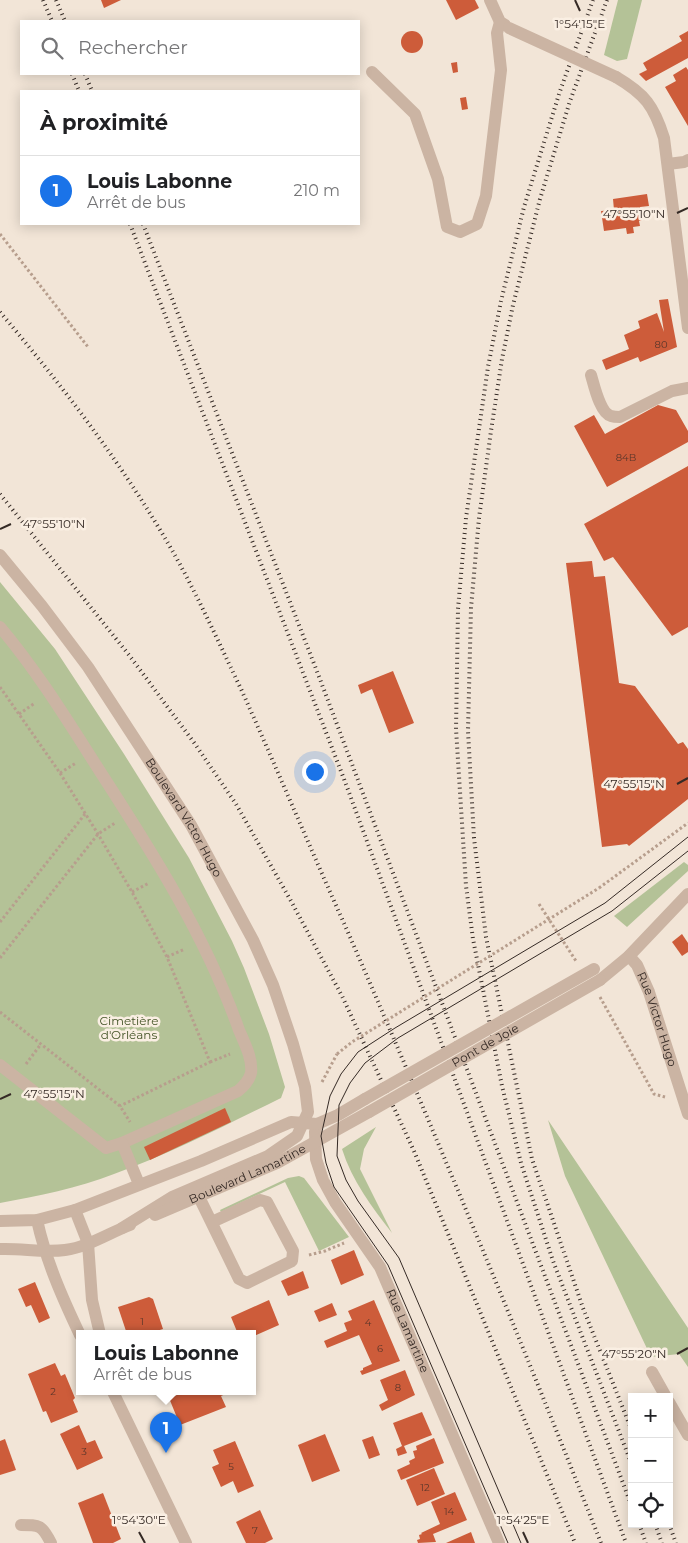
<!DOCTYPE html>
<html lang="fr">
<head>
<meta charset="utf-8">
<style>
	body { margin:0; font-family:Montserrat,sans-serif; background:#f2f2f2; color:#202124 }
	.controls { position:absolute; right:15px; bottom:15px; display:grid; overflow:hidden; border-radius:0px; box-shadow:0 2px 12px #0003 }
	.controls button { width:45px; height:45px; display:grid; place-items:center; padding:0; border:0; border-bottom:1px solid #e0e0e0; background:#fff; color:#202124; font:25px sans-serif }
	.you { position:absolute; left:314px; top:771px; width:18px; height:18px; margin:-12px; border:4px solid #fff; border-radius:50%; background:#1a73e8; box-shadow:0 0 0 8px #1a73e833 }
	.badge { display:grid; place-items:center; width:32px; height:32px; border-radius:50%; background:#1a73e8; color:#fff; font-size:16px; font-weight:700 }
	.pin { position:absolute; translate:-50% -41px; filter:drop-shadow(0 1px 2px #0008) }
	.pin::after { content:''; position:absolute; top:26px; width:18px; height:15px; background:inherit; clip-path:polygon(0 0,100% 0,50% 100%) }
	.popup { position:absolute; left:76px; top:1330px; width:180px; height:65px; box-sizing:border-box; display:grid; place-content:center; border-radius:0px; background:#fff; filter:drop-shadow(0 1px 4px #0005); font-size:16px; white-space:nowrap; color:#757577 }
	.popup b { font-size:19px; color:#202124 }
	.popup::after { content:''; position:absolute; left:50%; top:100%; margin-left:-10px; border:10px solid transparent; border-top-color:#fff }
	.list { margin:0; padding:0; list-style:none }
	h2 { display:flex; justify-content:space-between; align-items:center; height:65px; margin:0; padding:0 20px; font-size:21px }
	h2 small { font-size:16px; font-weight:400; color:#757577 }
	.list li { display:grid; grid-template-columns:32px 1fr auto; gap:15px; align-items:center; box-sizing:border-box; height:70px; padding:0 20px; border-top:1px solid #e0e0e0 }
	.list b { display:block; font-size:19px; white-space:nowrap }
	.list p { margin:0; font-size:16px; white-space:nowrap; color:#757577 }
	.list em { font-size:16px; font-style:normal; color:#757577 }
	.icon { flex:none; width:28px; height:28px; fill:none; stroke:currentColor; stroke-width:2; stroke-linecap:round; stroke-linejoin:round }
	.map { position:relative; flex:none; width:688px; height:1543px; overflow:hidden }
	.search { position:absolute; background:#fff; box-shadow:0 2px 12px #0003; left:20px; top:20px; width:340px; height:55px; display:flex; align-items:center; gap:12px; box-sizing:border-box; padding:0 18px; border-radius:0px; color:#757577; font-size:19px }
	.panel { position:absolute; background:#fff; box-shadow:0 2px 12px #0003; left:20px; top:90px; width:340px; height:135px; border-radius:0px }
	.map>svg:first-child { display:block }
</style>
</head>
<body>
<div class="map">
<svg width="688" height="1543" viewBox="0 0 688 1543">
	<rect width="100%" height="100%" fill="#f2e5d7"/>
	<g fill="#b4c297">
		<polygon points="618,0 642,0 627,59 617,61 604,55"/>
		<path d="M 0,582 L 55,649 L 124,754 L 189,858 L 232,941 L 244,968 L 269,1034 L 285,1087 L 281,1098 C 226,1125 172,1153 114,1174 C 78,1188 38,1196 0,1203 Z"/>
		<polygon points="684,862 688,865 688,871 627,927 614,916"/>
		<polygon points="548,1120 688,1328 688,1367 679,1354 651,1357 565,1176"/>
		<path d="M 376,1127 L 364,1149 L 360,1169 L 392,1233 C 372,1207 352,1181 342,1149 Z"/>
		<polygon points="299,1176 304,1178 349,1237 319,1251 285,1182 221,1212 220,1210 288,1178"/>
	</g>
	<g fill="#cd5c3a">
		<polygon points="101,0 121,0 104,8"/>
		<polygon points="446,0 475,0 479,8 456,20"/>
		<polygon points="688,31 688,58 646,81 639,74 647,70 643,63 682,41 679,36"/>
		<circle cx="412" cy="42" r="11"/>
		<polygon points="457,62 458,72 453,73 451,63"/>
		<polygon points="686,67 688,70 688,126 665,87 676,81 673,75"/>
		<polygon points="466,97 468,109 462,110 460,98"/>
		<polygon points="647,194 649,206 640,207 642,220 639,221 640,226 633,227 634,233 627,234 626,228 604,231 601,211 614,210 613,199"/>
		<polygon points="668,299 677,347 640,362 638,357 606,370 602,360 629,349 624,335 640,328 638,321 657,313 664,332 659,300"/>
		<polygon points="658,405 676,410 688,431 688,442 607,487 574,426 594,415 605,434"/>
		<polygon points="688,466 688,627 672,636 613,557 604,561 584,524"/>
		<polygon points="592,561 594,577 605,576 619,683 635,686 678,744 683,742 688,749 688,799 629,846 627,844 602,847 566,563"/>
		<polygon points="393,671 414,723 389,733 372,689 361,694 358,685"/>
		<polygon points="682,934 688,943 688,952 682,956 672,942"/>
		<polygon points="225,1108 231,1122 150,1160 144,1147"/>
		<polygon points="354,1250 364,1275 341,1285 331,1260"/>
		<polygon points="303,1271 309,1288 288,1296 281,1281"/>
		<polygon points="35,1282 50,1318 39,1323 31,1305 26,1307 18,1289"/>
		<polygon points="149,1297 153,1299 163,1329 147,1334 127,1334 118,1307"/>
		<polygon points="269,1300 279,1325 252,1337 252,1334 238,1334 231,1317"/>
		<polygon points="374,1300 400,1361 362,1375 360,1371 363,1370 363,1368 372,1364 359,1335 327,1348 324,1341 347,1331 344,1323 352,1320 348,1311"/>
		<polygon points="332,1303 337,1315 319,1322 314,1311"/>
		<polygon points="55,1363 61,1376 65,1374 75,1398 73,1400 78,1412 51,1423 46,1411 43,1412 28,1374"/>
		<polygon points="405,1370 415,1395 382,1411 379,1405 388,1400 380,1380"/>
		<polygon points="185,1392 230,1392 221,1396 226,1407 180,1425 169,1398"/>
		<polygon points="422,1412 432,1435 404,1446 407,1453 398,1456 396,1449 402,1446 393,1423"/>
		<polygon points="79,1425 87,1443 95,1440 103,1458 77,1470 60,1434"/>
		<polygon points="325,1434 340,1471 312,1482 298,1445"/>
		<polygon points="373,1436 380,1455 369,1459 362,1440"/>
		<polygon points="434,1438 444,1463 401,1480 397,1470 410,1464 409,1461 415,1458 413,1451 417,1450 416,1446"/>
		<polygon points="5,1439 16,1470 0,1475 0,1441"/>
		<polygon points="235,1441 254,1486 238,1493 233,1481 221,1487 212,1467 219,1464 213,1450"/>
		<polygon points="434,1468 445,1494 417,1506 406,1480"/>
		<polygon points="455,1492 467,1520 433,1534 436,1542 418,1543 417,1540 420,1539 419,1535 422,1534 421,1533 440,1524 431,1502"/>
		<polygon points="103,1493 121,1539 113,1543 93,1543 78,1503"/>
		<polygon points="260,1510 273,1539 265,1543 246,1543 236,1522"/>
		<polygon points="471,1532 475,1543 446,1543"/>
	</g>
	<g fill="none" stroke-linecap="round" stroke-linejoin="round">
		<g stroke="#b79e8d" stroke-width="3" stroke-dasharray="2.5 2.5" stroke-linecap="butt">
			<polyline points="0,234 88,347"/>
			<polyline points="0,687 60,773 98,834 132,892 167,957 210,1062 120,1106"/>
			<polyline points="19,714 35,703"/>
			<polyline points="60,773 76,763"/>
			<polyline points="599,888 688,823"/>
			<polyline points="132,892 149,883"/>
			<polyline points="539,904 576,961"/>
			<polyline points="0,922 85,814"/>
			<polyline points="167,957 185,949"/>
			<polyline points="0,958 98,834 115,823"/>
			<polyline points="600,997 654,1094 665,1097"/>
			<polyline points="0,1012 120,1106 130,1122"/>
			<polyline points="210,1062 230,1054"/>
			<polyline points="26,1064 41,1044"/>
			<polyline points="322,1082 337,1054"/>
			<polyline points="309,1255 325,1251 344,1243"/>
		</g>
		<g stroke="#cbb4a3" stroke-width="12">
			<polyline points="490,0 500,22 505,25"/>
			<polyline points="372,72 415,114 438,179 447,227 460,232 477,224 486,196 501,70 497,33 500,22"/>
			<path d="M 616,77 C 645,94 654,106 664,138 L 688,328"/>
			<polyline points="668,164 684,162 688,160"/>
			<path d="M 591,375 C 594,385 600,413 611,416 C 614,417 617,417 620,417 L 672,391 L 688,388"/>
			<path id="s1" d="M 0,555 L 42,606 L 88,667 L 191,825 L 253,940 L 273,985 L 293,1044 L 305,1087 L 308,1112 L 297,1136 L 268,1156 L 172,1197 L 122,1228"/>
			<path d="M 0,627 C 38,672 69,723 101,773 C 154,855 206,937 239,1030 C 244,1042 253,1059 251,1073 C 249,1081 244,1086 238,1091 L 122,1143"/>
			<path id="s2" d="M 629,956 L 637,965 L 649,992 L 688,1114"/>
			<polyline points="600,980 629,956 688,894"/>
			<polyline points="0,1065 106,1148 122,1143 139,1184"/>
			<path id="s3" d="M 317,1124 L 315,1132 L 316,1159 L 323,1180 L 335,1202 L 380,1267 L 499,1543"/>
			<polyline points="199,1197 239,1279 247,1283 292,1261 293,1251 267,1202 260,1200 212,1222"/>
			<polyline points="75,1210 88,1243 92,1300 100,1334"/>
			<path id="s4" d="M 155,1215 L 277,1163 L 369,1112"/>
			<path d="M 37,1220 C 46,1261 62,1297 80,1335"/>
			<polyline points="0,1221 37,1220 75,1210 201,1161 291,1122 317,1124 338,1115 365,1099"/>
			<path d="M 0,1249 C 22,1248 43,1253 65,1250 C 88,1247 109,1233 130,1225"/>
			<polyline points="652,1372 666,1397"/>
			<polyline points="113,1392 186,1543"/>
			<polyline points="669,1402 688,1435"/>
			<path d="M 21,1525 C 40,1525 42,1525 51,1543"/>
		</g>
		<g stroke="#352a25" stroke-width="1">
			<polyline points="508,1543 388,1265 334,1187 326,1163 321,1136 330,1096 341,1074 358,1052 395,1028 605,903 688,837"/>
			<polyline points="521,1543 399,1258 358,1201 346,1180 337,1156 339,1105 350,1083 365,1063 398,1038 612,911 688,851"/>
		</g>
		<g stroke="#352a25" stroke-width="4" stroke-dasharray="1 4" stroke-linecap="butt">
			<polyline points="43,0 52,21"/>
			<polyline points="56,0 65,21"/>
			<polyline points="593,0 560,91 524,207 501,301 488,367 466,518 458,609 456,729 466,886 473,939 502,1086 521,1163 553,1261 632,1465"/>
			<polyline points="607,0 570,101 540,199 513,305 502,359 491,431 479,518 471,608 468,731 474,838 486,937 532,1159 583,1308 632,1431"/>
			<polyline points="72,74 79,91"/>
			<polyline points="85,74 92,91"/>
			<polyline points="130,224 344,779 626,1543"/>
			<polyline points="143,224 318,674 632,1507"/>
			<path d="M 0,312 C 65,389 127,470 177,559 C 200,601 220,645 241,689 C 277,769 311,850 347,930 C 435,1133 520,1337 601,1543"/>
			<polyline points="0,494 129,655 195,744 236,804 291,901 342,996 414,1151 575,1543"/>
			<polyline points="639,1524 646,1543"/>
			<polyline points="655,1524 662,1543"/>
			<polyline points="669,1524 676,1543"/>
		</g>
		<polyline stroke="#b79e8d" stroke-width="3" stroke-dasharray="2.5 2.5" stroke-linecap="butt" points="337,1054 352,1042 599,888"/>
		<g stroke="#cbb4a3" stroke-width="12">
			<polyline points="509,28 616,77"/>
			<polyline points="365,1099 594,969"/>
			<path id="s5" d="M 369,1112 L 600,980"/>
		</g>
	</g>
	<path fill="none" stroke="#352a25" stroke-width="2" d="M 575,0 L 580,11M 677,213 L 688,208M 0,529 L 11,524M 677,784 L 688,778M 0,1099 L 11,1094M 677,1354 L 688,1348M 139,1532 L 145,1543M 523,1532 L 528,1543"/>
	<g text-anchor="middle" stroke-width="5" stroke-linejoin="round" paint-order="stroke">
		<g font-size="10" fill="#5b362a">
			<text x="661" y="348">80</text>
			<text x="626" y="461">84B</text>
			<text x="142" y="1325">1</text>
			<text x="368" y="1326">4</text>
			<text x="380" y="1352">6</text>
			<text x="398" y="1391">8</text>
			<text x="53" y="1395">2</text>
			<text x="84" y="1455">3</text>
			<text x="231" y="1470">5</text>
			<text x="425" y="1491">12</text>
			<text x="449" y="1515">14</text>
			<text x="255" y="1534">7</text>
		</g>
		<g font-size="12" fill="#352a25" stroke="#faefe3">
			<text dy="4" stroke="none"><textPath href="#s1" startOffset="321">Boulevard Victor Hugo</textPath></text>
			<text dy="4" stroke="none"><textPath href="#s2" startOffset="70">Rue Victor Hugo</textPath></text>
			<text dy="4" stroke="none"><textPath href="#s5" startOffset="134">Pont de Joie</textPath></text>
			<text dy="4" stroke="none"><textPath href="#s4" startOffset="101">Boulevard Lamartine</textPath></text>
			<text dy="4" stroke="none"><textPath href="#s3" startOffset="231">Rue Lamartine</textPath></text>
		</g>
		<g font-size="12" fill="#455528" stroke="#faefe3">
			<text x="129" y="1025">Cimetière<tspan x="129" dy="14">d'Orléans</tspan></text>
		</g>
	</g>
	<g font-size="12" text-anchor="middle" fill="#352a25" stroke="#faefe3" stroke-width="5" stroke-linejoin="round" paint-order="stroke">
		<text x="580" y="28">1°54'15"E</text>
		<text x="634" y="218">47°55'10"N</text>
		<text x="54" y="528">47°55'10"N</text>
		<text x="634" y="788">47°55'15"N</text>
		<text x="54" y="1098">47°55'15"N</text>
		<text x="634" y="1358">47°55'20"N</text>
		<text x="139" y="1524">1°54'30"E</text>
		<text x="523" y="1524">1°54'25"E</text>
	</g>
</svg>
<div class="controls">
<button>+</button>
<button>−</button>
<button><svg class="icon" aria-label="locate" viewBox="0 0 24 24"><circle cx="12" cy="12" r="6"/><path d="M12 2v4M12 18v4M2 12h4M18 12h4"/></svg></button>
</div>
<div class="you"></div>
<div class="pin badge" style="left:166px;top:1453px">1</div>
<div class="popup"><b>Louis Labonne</b>Arrêt de bus</div>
<div class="search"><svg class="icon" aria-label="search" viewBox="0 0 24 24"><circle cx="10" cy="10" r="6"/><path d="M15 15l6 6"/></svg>Rechercher</div>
<section class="panel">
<h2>À proximité<small></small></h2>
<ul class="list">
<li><span class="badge">1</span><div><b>Louis Labonne</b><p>Arrêt de bus</p></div><em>210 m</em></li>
</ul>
</section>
</div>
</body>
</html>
